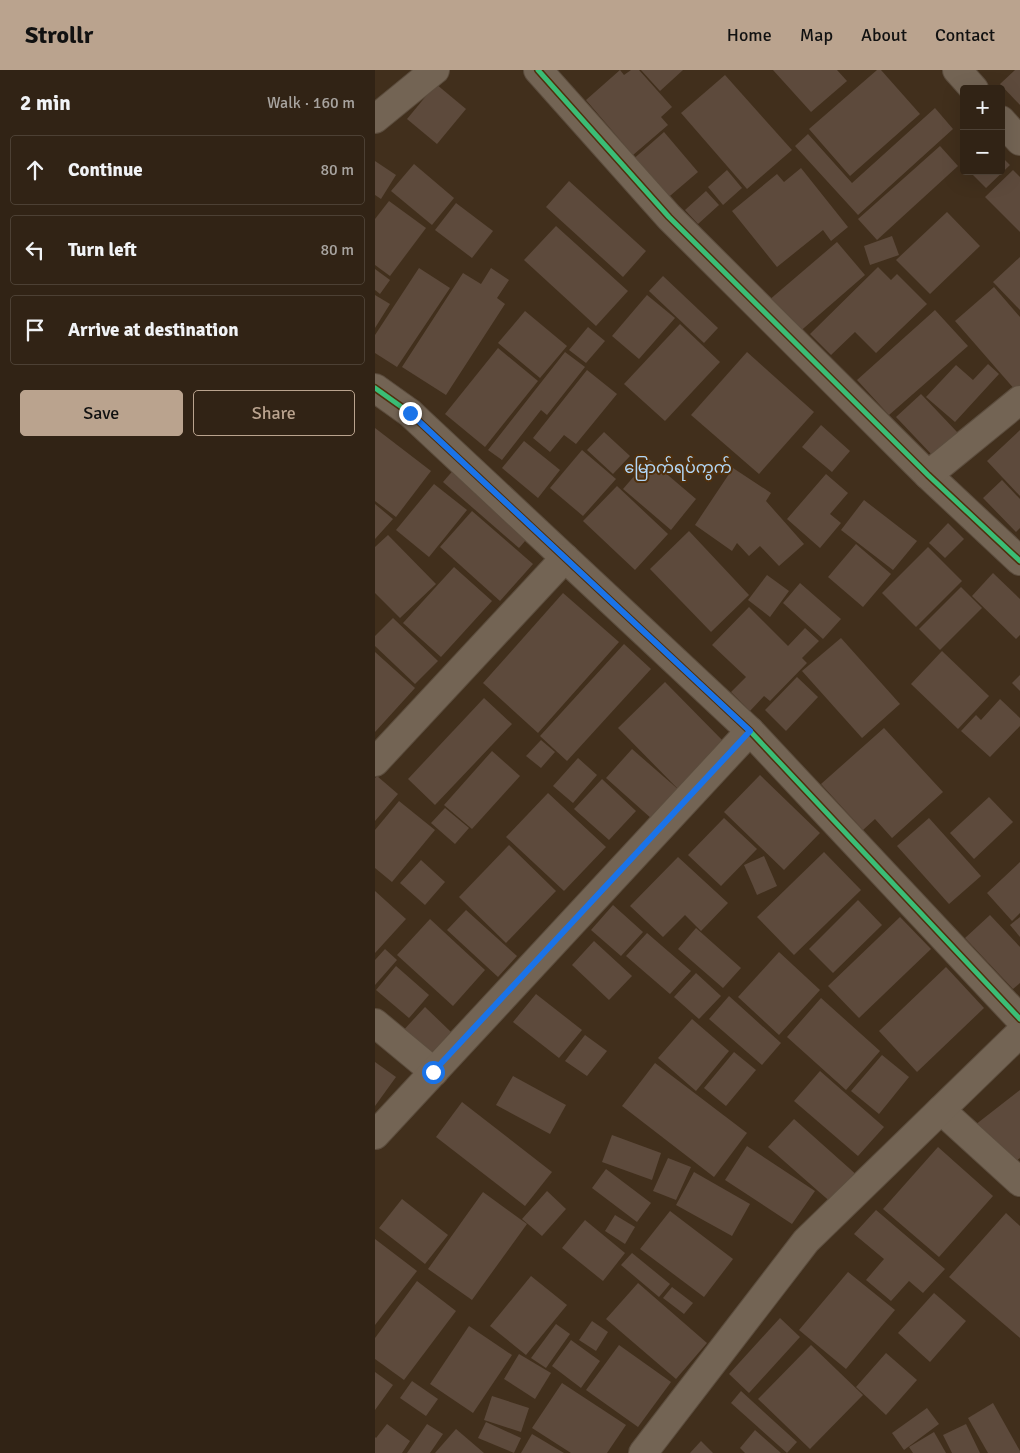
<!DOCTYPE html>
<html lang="en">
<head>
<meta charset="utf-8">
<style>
	body { margin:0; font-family:Signika,"Noto Sans Myanmar",sans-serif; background:#392b1e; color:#f1f3f6 }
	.controls { position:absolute; right:15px; top:15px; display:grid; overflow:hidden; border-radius:5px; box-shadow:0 5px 20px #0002 }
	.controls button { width:45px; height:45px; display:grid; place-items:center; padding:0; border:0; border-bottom:1px solid #4c4034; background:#312315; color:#f1f3f6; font:25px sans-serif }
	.stop { position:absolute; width:15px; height:15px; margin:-11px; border:4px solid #1a73e8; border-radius:50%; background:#fff }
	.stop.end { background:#1a73e8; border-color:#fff; box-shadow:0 1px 5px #0008 }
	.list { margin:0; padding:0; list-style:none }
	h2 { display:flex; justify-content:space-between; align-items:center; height:65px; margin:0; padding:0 20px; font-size:21px }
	h2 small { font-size:16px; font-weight:400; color:#a8a4a0 }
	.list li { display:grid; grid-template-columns:32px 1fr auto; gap:15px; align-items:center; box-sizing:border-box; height:70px; margin:0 10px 10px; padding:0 10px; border:1px solid #4c4034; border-radius:5px }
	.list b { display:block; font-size:19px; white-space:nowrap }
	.list em { font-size:16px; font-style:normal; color:#a8a4a0 }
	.actions { display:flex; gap:10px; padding:15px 20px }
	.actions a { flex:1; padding:11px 0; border:1px solid #baa38e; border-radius:5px; text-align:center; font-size:18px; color:#baa38e }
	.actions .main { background:#baa38e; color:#111 }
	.icon { flex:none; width:28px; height:28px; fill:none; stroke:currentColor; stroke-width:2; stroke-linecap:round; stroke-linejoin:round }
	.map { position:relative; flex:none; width:645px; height:1383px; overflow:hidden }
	header { display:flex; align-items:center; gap:30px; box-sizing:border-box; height:70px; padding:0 25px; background:#baa38e; color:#111 }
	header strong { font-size:24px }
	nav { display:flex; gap:28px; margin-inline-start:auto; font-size:18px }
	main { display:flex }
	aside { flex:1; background:#312315 }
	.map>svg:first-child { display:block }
</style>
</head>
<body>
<header>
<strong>Strollr</strong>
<nav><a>Home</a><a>Map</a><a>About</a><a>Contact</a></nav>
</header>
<main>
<aside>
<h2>2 min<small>Walk · 160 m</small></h2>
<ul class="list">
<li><svg class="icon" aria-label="ahead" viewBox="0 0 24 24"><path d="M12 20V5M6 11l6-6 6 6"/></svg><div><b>Continue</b></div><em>80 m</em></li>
<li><svg class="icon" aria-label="left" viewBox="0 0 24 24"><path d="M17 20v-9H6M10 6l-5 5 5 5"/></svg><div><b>Turn left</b></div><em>80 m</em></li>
<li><svg class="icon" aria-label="arrive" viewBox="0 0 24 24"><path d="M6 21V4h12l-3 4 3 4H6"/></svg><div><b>Arrive at destination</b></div></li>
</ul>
<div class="actions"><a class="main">Save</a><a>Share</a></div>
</aside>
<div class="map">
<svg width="645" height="1383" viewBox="0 0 645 1383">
	<rect width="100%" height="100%" fill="#412f1c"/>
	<g fill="#5d4a3c">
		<polygon points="245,0 249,5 256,0 264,0 297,37 286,47 293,55 258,85 211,30"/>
		<polygon points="266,0 308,0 285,21"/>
		<polygon points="398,0 462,0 472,11 436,42"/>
		<polygon points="502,0 506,0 545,44 475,106 434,59"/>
		<polygon points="640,0 645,0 645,35 625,14"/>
		<polygon points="350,5 417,80 372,119 306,43"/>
		<polygon points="61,14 91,39 62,74 32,49"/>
		<polygon points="560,38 578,59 483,145 420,76 433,64 477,113"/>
		<polygon points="289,62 323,102 289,131 255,92"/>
		<polygon points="565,76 583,96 502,170 483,149"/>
		<polygon points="626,86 635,95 611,118 594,101 626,101"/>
		<polygon points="0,91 21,105 6,129 0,125"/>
		<polygon points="39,94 79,128 57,155 16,121"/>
		<polygon points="426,98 473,157 456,171 448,160 402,197 357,141 402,104 409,112"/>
		<polygon points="352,100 367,118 348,135 333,117"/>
		<polygon points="638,100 645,107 645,162 610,127"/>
		<polygon points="194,111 271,181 248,207 171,137"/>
		<polygon points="331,121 344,135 323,154 310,140"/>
		<polygon points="14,131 51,158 15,206 0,195 0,149"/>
		<polygon points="81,133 118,161 97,188 60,160"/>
		<polygon points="572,142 605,176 555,224 521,190"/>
		<polygon points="181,156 253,221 221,256 149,190"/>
		<polygon points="517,166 524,185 495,195 489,176"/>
		<polygon points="462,172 490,205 422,264 393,231"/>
		<polygon points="645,187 645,240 618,212"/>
		<polygon points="503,197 516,210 522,204 552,234 501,283 480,262 456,285 435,264"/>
		<polygon points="44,198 75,218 22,297 0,283 0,265"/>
		<polygon points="116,198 134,210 122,228 130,234 71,325 27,297 88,203 106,214"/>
		<polygon points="0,199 15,210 5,224 0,220"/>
		<polygon points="288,206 343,258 329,273 274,221"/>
		<polygon points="619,217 645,247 645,318 641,321 580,251"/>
		<polygon points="0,225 15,234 0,258"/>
		<polygon points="272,225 300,248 264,289 237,266"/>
		<polygon points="560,240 593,276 514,345 482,310"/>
		<polygon points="150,241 192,276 165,308 123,273"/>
		<polygon points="305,254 345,292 290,351 249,314"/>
		<polygon points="213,257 230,271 211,293 194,280"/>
		<polygon points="123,278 163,311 110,377 70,344"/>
		<polygon points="190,282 210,297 172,345 166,340 127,390 113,380"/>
		<polygon points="372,282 439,342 384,404 316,345"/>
		<polygon points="613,294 624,304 580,352 551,327 581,295 598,310"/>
		<polygon points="212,300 242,324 201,374 189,365 175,382 158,368"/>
		<polygon points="546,324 583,363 558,386 521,347"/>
		<polygon points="446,355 475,381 457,402 427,377"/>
		<polygon points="0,358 56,401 21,447 0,431"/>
		<polygon points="645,360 645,426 612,391"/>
		<polygon points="229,362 255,386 238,404 212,380"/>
		<polygon points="149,371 185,400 163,428 127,398"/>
		<polygon points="207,380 241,409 208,446 175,418"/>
		<polygon points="274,389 321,429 296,460 248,419"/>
		<polygon points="81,397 157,463 144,478 68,412"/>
		<polygon points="358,398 396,423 391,431 429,474 404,496 385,476 374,486 362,473 357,481 320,455"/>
		<polygon points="451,404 473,423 455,444 466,453 445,478 412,449"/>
		<polygon points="627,410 645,429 645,458 641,462 608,428"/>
		<polygon points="59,414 92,440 54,487 21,460"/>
		<polygon points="242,416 293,464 260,500 208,451"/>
		<polygon points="489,430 542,471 518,500 466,460"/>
		<polygon points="0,434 18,449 0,469"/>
		<polygon points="97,441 158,494 125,531 65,477"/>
		<polygon points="573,453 589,469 570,488 554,473"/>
		<polygon points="314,461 374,525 336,562 275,499"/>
		<polygon points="13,465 61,514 25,548 0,523 0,477"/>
		<polygon points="481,474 516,504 488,537 453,507"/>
		<polygon points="553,477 587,511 541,557 507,523"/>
		<polygon points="79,497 117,531 66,587 28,553"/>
		<polygon points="618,503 645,529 645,565 641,569 597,526"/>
		<polygon points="392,505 414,521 395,547 373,530"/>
		<polygon points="425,513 466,549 448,569 408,533"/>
		<polygon points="586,517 607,538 565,580 544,559"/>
		<polygon points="188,523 244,572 163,663 108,613"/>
		<polygon points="374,537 413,576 430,558 444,571 427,588 432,593 395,631 389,626 375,641 356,622 371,607 337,575"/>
		<polygon points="18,548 63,591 40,614 0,576 0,566"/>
		<polygon points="466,568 525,634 487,668 427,601"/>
		<polygon points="249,574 276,599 192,691 165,666"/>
		<polygon points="567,581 614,626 583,659 536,614"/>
		<polygon points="0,582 40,618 0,662"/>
		<polygon points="645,605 645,621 637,613"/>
		<polygon points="422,607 443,627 411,661 390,640"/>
		<polygon points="290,612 351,674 304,720 243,658"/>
		<polygon points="109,628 137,654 60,735 33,709"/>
		<polygon points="625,629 645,648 645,656 615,687 586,661 601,645 606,650"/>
		<polygon points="509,658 568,722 517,768 500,749 488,760 446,714"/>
		<polygon points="166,670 180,682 166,698 151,686"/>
		<polygon points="257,679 304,720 277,749 231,708"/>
		<polygon points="117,681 145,706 97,759 69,735"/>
		<polygon points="203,688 222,705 198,733 178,716"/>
		<polygon points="385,705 445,763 409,800 349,742"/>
		<polygon points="2,706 23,724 0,751 0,708"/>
		<polygon points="227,709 261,741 234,770 199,739"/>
		<polygon points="173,723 231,777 189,821 131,767"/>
		<polygon points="614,727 638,752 599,789 575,763"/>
		<polygon points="24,731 60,760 17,812 0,798 0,760"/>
		<polygon points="70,738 94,758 80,774 56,753"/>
		<polygon points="349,748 382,779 346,816 313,785"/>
		<polygon points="554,748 606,806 574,834 522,776"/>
		<polygon points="134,775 181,821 131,873 84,827"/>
		<polygon points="449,782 486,820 419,885 382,847"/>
		<polygon points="389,786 402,816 382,825 369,795"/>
		<polygon points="303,787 353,833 326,861 310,845 288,867 255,836"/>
		<polygon points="46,790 70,812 50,835 25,813"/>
		<polygon points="645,792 645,843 637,851 612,823"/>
		<polygon points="0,821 31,849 0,883"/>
		<polygon points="483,830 507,855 458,903 434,879"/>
		<polygon points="238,835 268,862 246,886 216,860"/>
		<polygon points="91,840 142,886 123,907 72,860"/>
		<polygon points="615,845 645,877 645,913 638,919 590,868"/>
		<polygon points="525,847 556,879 484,948 453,916"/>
		<polygon points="645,847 645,867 635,855"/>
		<polygon points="55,849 110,900 78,936 22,885"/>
		<polygon points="321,858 366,898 348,918 303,879"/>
		<polygon points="272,863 316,901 295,924 251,886"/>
		<polygon points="219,871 257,906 234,930 197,895"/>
		<polygon points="10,879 22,890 0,915 0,890"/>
		<polygon points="404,882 445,920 404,965 363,927"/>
		<polygon points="21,896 54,925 34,948 1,920"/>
		<polygon points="571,897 609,938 542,1002 504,961"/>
		<polygon points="321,903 346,926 324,949 299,927"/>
		<polygon points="161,924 207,960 184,988 138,952"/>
		<polygon points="354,926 406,973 387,995 334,949"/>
		<polygon points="446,928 505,981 471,1020 412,967"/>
		<polygon points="50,937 76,962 51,989 25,964"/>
		<polygon points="317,949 354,981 321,1021 283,988"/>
		<polygon points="210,965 232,981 212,1006 190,991"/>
		<polygon points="359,982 381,1000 351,1036 329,1018"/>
		<polygon points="507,985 534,1007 504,1044 476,1021"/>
		<polygon points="0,992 21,1007 0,1036"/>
		<polygon points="280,993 372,1063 339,1107 247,1036"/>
		<polygon points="445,1001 509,1057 483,1086 419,1031"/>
		<polygon points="138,1006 191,1035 175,1064 121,1035"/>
		<polygon points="645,1020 645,1088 634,1097 600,1055"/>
		<polygon points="87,1032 177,1102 150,1136 61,1067"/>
		<polygon points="419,1049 484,1107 459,1135 393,1077"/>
		<polygon points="237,1065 286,1083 277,1110 227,1092"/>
		<polygon points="372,1076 440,1121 417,1154 350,1110"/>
		<polygon points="563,1077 618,1126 564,1187 508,1139"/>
		<polygon points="293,1088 316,1097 301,1130 278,1121"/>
		<polygon points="231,1099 276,1133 262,1152 217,1118"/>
		<polygon points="319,1102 375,1134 357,1166 301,1135"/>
		<polygon points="172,1121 191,1139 167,1166 147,1149"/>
		<polygon points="108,1122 152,1154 97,1230 53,1199"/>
		<polygon points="27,1129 73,1165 50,1194 4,1158"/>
		<polygon points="501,1140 570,1199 548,1223 534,1211 516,1231 491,1210 509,1189 479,1164"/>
		<polygon points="295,1141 358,1189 329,1227 265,1179"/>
		<polygon points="631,1143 645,1156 645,1268 574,1207"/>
		<polygon points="240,1145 260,1157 250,1174 230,1161"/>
		<polygon points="210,1150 250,1183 228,1211 187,1178"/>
		<polygon points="0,1169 42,1201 0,1255"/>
		<polygon points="257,1183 295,1214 284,1227 246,1195"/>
		<polygon points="473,1202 520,1240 471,1299 424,1260"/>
		<polygon points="156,1206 192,1235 151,1285 115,1256"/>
		<polygon points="42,1211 81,1241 29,1310 0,1289 0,1268"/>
		<polygon points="263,1213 332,1273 301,1309 231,1249"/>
		<polygon points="297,1217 318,1233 309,1244 288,1228"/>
		<polygon points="559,1223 591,1251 555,1292 523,1263"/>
		<polygon points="405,1248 425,1267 374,1323 354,1304"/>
		<polygon points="217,1251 233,1262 221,1281 204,1270"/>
		<polygon points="181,1254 195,1264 171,1298 156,1288"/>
		<polygon points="94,1256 137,1285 98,1343 55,1314"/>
		<polygon points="196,1270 225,1291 206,1318 177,1296"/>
		<polygon points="244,1275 296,1312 263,1357 211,1320"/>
		<polygon points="436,1275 488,1325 435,1379 383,1329"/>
		<polygon points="511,1283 542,1310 511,1345 481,1317"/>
		<polygon points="144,1284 176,1303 160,1329 129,1309"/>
		<polygon points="0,1302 18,1315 0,1340"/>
		<polygon points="37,1311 63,1329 51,1346 25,1328"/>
		<polygon points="187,1313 251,1355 232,1383 196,1383 157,1358"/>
		<polygon points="366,1321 422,1372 412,1383 356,1333"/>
		<polygon points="117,1326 154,1338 146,1362 109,1350"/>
		<polygon points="618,1333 645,1381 645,1383 613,1383 593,1348"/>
		<polygon points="552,1338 564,1354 529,1380 517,1363"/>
		<polygon points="111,1352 146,1368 139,1383 103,1368"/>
		<polygon points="12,1354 35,1371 27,1383 0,1383 0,1367 1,1368"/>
		<polygon points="52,1354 68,1364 55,1383 32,1383"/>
		<polygon points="591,1354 605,1383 577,1383 568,1365"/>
		<polygon points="81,1359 109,1383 60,1383"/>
		<polygon points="380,1360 406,1383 370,1383 365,1378"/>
		<polygon points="559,1362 571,1383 538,1383 534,1377"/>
		<polygon points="157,1364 189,1383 146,1383"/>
		<polygon points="326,1371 338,1383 315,1383"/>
	</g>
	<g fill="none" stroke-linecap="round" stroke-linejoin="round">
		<defs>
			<g id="minor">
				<polyline points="163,0 294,147 553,405 645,491"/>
				<polyline points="582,0 599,19"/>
				<polyline points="0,49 60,0"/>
				<polyline points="626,50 645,71"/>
				<polyline points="0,318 35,343 375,661 645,949"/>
				<polyline points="553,405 645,330"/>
				<polyline points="0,692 190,488"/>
				<polyline points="0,953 59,1002"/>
				<polyline points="566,1040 645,1112"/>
				<polyline points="0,1065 375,661"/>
				<polyline points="268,1383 431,1171 645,963"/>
			</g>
		</defs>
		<use href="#minor" stroke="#5c4d3e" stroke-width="30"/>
		<use href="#minor" stroke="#736454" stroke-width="28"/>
		<defs>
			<g id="cycleway">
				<polyline points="163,0 294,147 553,405 645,491"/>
				<polyline points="0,318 35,343 375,661 645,949"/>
			</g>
		</defs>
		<use href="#cycleway" stroke="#50300d" stroke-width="8"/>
		<use href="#cycleway" stroke="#3abd76" stroke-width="5"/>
	</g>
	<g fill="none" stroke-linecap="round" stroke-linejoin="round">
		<polyline stroke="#1a73e8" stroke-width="6" points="35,343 375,661 58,1002"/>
	</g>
	<g text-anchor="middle" stroke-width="4" stroke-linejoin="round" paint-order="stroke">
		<g font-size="16" fill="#b1d6f6" stroke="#50300d">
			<text x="303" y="403">မြောက်ရပ်ကွက်</text>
		</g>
	</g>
</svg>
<div class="controls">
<button>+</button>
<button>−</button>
</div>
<div class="stop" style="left:58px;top:1002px"></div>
<div class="stop end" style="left:35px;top:343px"></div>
</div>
</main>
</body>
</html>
